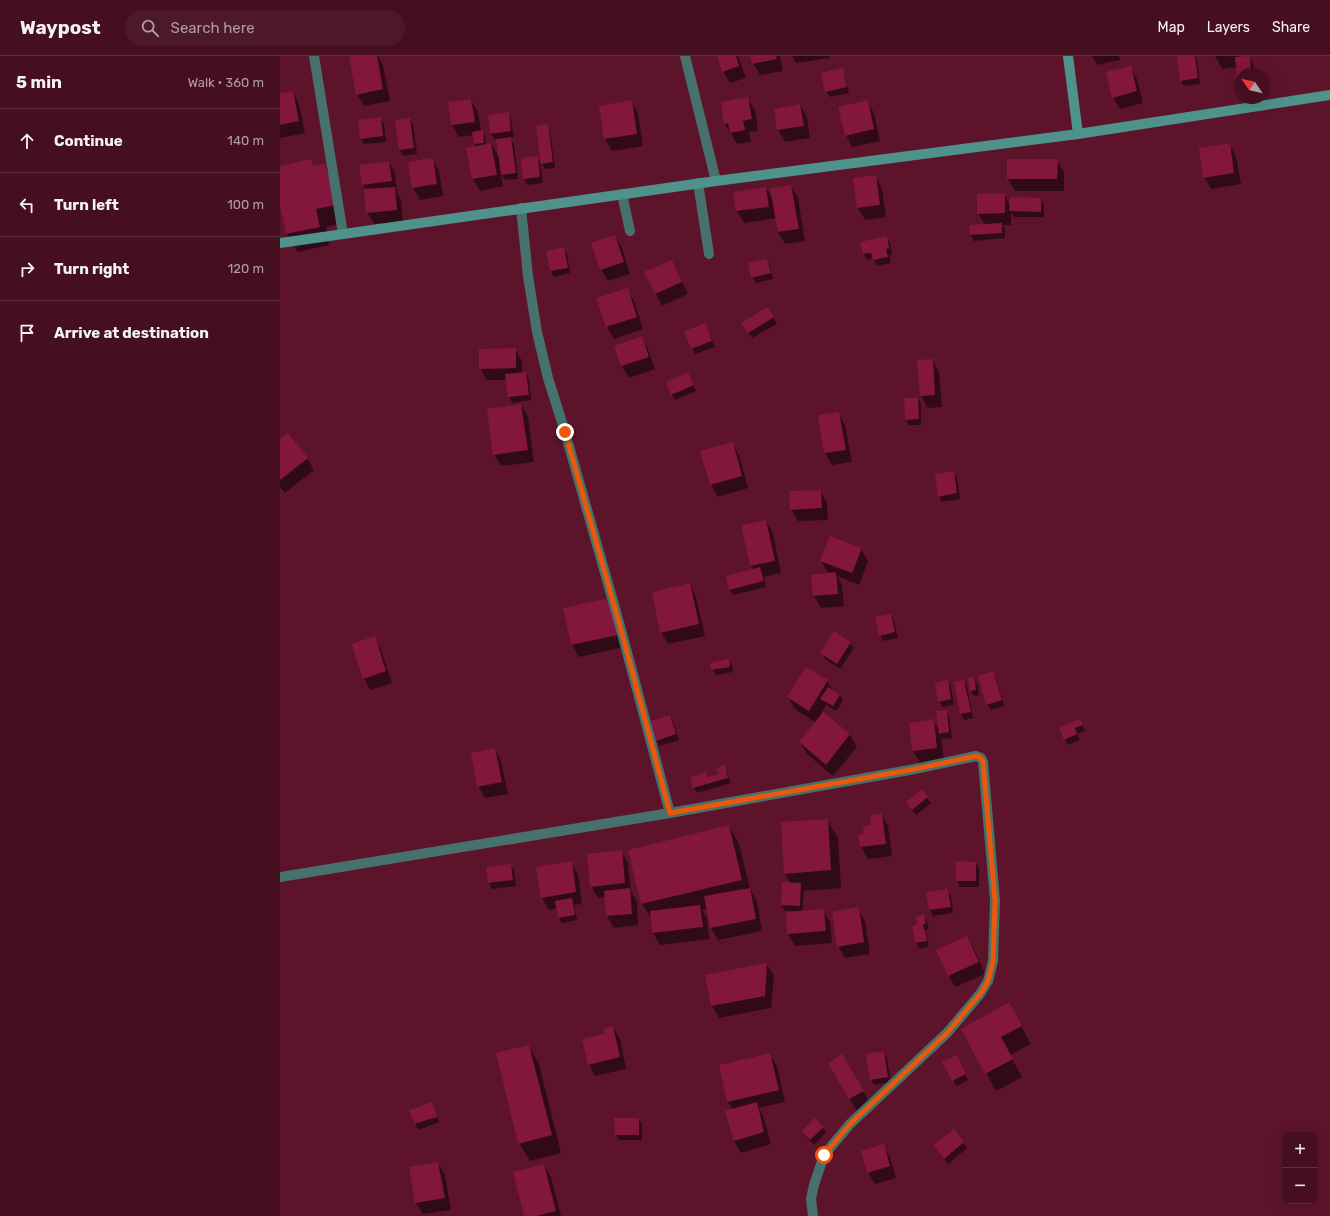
<!DOCTYPE html>
<html lang="en">
<head>
<meta charset="utf-8">
<style>
	body { margin:0; font-family:Rubik,sans-serif; background:#4d1829; color:#f1f3f6 }
	.controls { position:absolute; right:12px; bottom:12px; display:grid; overflow:hidden; border-radius:8px; box-shadow:0 4px 16px #0002 }
	.controls button { width:36px; height:36px; display:grid; place-items:center; padding:0; border:0; border-bottom:1px solid #5e2f3e; background:#460f20; color:#f1f3f6; font:20px sans-serif }
	.compass { position:absolute; left:954px; top:12px; width:36px; height:36px; border-radius:50%; background:#460f20; box-shadow:0 4px 16px #0002; rotate:304deg }
	.stop { position:absolute; width:12px; height:12px; margin:-9px; border:3px solid #ea580c; border-radius:50%; background:#fff }
	.stop.end { background:#ea580c; border-color:#fff; box-shadow:0 1px 4px #0008 }
	.list { margin:0; padding:0; list-style:none }
	h2 { display:flex; justify-content:space-between; align-items:center; height:52px; margin:0; padding:0 16px; font-size:17px }
	h2 small { font-size:13px; font-weight:400; color:#b09ca5 }
	.list li { display:grid; grid-template-columns:26px 1fr auto; gap:12px; align-items:center; box-sizing:border-box; height:64px; padding:0 16px; border-top:1px solid #5e2f3e }
	.list b { display:block; font-size:15px; white-space:nowrap }
	.list em { font-size:13px; font-style:normal; color:#b09ca5 }
	.icon { flex:none; width:22px; height:22px; fill:none; stroke:currentColor; stroke-width:2; stroke-linecap:round; stroke-linejoin:round }
	.map { position:relative; flex:none; width:1050px; height:1160px; overflow:hidden }
	header { display:flex; align-items:center; gap:24px; box-sizing:border-box; height:56px; padding:0 20px; background:#460f20; border-bottom:1px solid #5e2f3e }
	header strong { font-size:19px }
	nav { display:flex; gap:22px; margin-inline-start:auto; font-size:14px }
	.search { width:280px; height:36px; background:#4d1829; display:flex; align-items:center; gap:10px; box-sizing:border-box; padding:0 14px; border-radius:22px; color:#b09ca5; font-size:15px }
	main { display:flex }
	aside { flex:1; background:#460f20 }
	.map>svg:first-child { display:block }
</style>
</head>
<body>
<header>
<strong>Waypost</strong>
<div class="search"><svg class="icon" aria-label="search" viewBox="0 0 24 24"><circle cx="10" cy="10" r="6"/><path d="M15 15l6 6"/></svg>Search here</div>
<nav><a>Map</a><a>Layers</a><a>Share</a></nav>
</header>
<main>
<aside>
<h2>5 min<small>Walk · 360 m</small></h2>
<ul class="list">
<li><svg class="icon" aria-label="ahead" viewBox="0 0 24 24"><path d="M12 20V5M6 11l6-6 6 6"/></svg><div><b>Continue</b></div><em>140 m</em></li>
<li><svg class="icon" aria-label="left" viewBox="0 0 24 24"><path d="M17 20v-9H6M10 6l-5 5 5 5"/></svg><div><b>Turn left</b></div><em>100 m</em></li>
<li><svg class="icon" aria-label="right" viewBox="0 0 24 24"><path d="M7 20v-9h11M14 6l5 5-5 5"/></svg><div><b>Turn right</b></div><em>120 m</em></li>
<li><svg class="icon" aria-label="arrive" viewBox="0 0 24 24"><path d="M6 21V4h12l-3 4 3 4H6"/></svg><div><b>Arrive at destination</b></div></li>
</ul>
</aside>
<div class="map">
<svg width="1050" height="1160" viewBox="0 0 1050 1160">
	<rect width="100%" height="100%" fill="#5d142b"/>
	<g fill="#0007">
		<polygon points="80,0 98,0 103,9 110,45 84,50 77,38"/>
		<polygon points="438,0 458,0 466,22 450,27 443,15"/>
		<polygon points="471,0 500,0 503,15 480,19 473,7"/>
		<polygon points="512,0 550,0 550,2 516,7"/>
		<polygon points="812,0 839,0 840,4 817,9"/>
		<polygon points="898,0 915,0 917,3 920,28 904,30 901,25"/>
		<polygon points="935,0 960,0 960,2 969,1 973,7 974,18 960,18 960,28 958,24 957,11 942,13"/>
		<polygon points="850,11 857,23 863,47 840,53 833,41"/>
		<polygon points="562,14 565,19 569,37 550,41 546,36 542,18"/>
		<polygon points="13,36 19,48 25,77 0,82 0,38"/>
		<polygon points="468,43 475,54 478,75 469,76 471,86 457,88 445,68"/>
		<polygon points="191,44 198,56 201,76 202,76 205,81 206,89 211,88 220,103 217,83 214,83 211,78 228,57 231,63 234,81 230,81 234,88 238,123 225,124 221,118 223,130 200,135 193,123 196,91 195,88 194,79 179,81 172,69 169,47"/>
		<polygon points="351,45 358,57 363,90 332,95 325,83 320,51"/>
		<polygon points="587,45 594,57 600,85 572,91 566,79"/>
		<polygon points="520,49 527,61 530,82 505,86 498,74 495,53"/>
		<polygon points="100,62 104,68 106,86 84,88 81,83"/>
		<polygon points="130,63 133,69 137,98 123,100 120,94 116,65"/>
		<polygon points="267,69 270,75 275,112 265,113 262,108"/>
		<polygon points="949,88 956,100 961,128 931,133 924,121"/>
		<polygon points="257,101 260,106 263,127 247,129 244,123 242,103"/>
		<polygon points="152,103 159,115 163,140 140,144 133,132"/>
		<polygon points="777,104 784,116 784,135 735,135 728,123"/>
		<polygon points="31,105 35,111 46,109 56,127 65,167 46,171 49,189 18,196 7,178 0,144 0,111"/>
		<polygon points="109,106 115,118 117,137 121,144 123,166 94,168 87,156 86,134 83,129"/>
		<polygon points="595,120 602,132 606,161 585,164 578,152"/>
		<polygon points="511,130 518,142 525,185 505,188 498,176 496,162 464,167 457,155 455,137 486,132 493,144"/>
		<polygon points="724,138 730,149 760,143 764,149 764,161 734,161 731,156 731,169 722,169 725,174 725,182 694,185 690,179 705,169 698,157"/>
		<polygon points="335,180 342,192 350,218 328,225 321,213"/>
		<polygon points="606,181 610,187 612,198 609,199 611,207 597,210 593,202 587,204 584,198 581,187"/>
		<polygon points="283,192 287,198 290,217 274,221 271,215 267,196"/>
		<polygon points="487,204 490,209 493,223 476,227 472,221"/>
		<polygon points="392,205 408,238 382,250 366,217"/>
		<polygon points="347,233 354,245 363,273 334,283 327,271"/>
		<polygon points="488,252 497,268 472,282 463,267"/>
		<polygon points="426,269 435,291 415,298 405,276"/>
		<polygon points="361,281 368,293 375,313 349,322 342,310 335,290"/>
		<polygon points="235,293 242,305 242,318 246,317 249,323 251,344 232,347 229,341 227,324 207,324 200,312"/>
		<polygon points="652,304 659,316 662,351 648,352 641,340 638,305"/>
		<polygon points="411,323 416,335 395,344 392,338"/>
		<polygon points="638,343 641,348 641,369 629,369 626,363"/>
		<polygon points="241,349 248,361 254,406 221,410 214,398"/>
		<polygon points="558,357 565,369 572,406 552,409 545,397 539,360"/>
		<polygon points="0,385 27,402 34,414 5,437 0,431"/>
		<polygon points="452,387 459,399 468,432 438,441 431,429"/>
		<polygon points="673,416 677,422 680,443 662,446 659,440"/>
		<polygon points="540,435 547,447 548,464 518,465 511,453"/>
		<polygon points="486,465 493,477 501,517 484,521 486,531 453,539 450,534 473,514 471,510 463,470"/>
		<polygon points="581,493 588,505 579,529 557,520 562,529 564,550 541,552 534,540 532,520 549,518 541,505"/>
		<polygon points="410,529 416,541 425,580 388,588 381,576"/>
		<polygon points="329,543 344,591 299,601 292,589 284,553"/>
		<polygon points="611,559 614,565 618,582 603,585 600,579"/>
		<polygon points="94,582 101,594 112,627 90,634 84,622"/>
		<polygon points="570,587 574,592 560,613 545,603 542,597"/>
		<polygon points="449,604 452,610 453,616 436,619 432,613"/>
		<polygon points="712,616 716,622 724,650 711,654 707,648"/>
		<polygon points="693,622 697,627 699,639 694,640 691,635"/>
		<polygon points="547,625 553,635 560,639 563,645 556,655 546,649 540,660 541,661 543,658 570,679 577,691 553,720 527,698 520,686 536,667 515,653 508,641"/>
		<polygon points="684,625 687,631 693,662 684,664 681,658 675,627"/>
		<polygon points="668,626 671,631 674,649 662,651 659,645"/>
		<polygon points="666,655 669,660 672,682 663,683 661,680 664,704 640,707 633,695 630,667 653,664 659,674"/>
		<polygon points="390,660 393,666 399,684 380,690 377,685"/>
		<polygon points="800,664 805,675 797,678 800,684 788,689 785,683"/>
		<polygon points="215,693 221,705 228,738 205,742 198,730"/>
		<polygon points="444,710 447,716 451,727 417,737 414,732 426,717 429,722 440,718"/>
		<polygon points="642,735 651,747 636,759 627,747"/>
		<polygon points="602,758 608,770 612,800 588,803 581,791 579,779 585,778"/>
		<polygon points="547,764 558,782 561,832 524,835 522,856 543,854 550,866 552,887 515,890 508,878 507,857 515,856 515,855 505,855 502,849 510,827 505,818"/>
		<polygon points="449,770 459,788 470,833 477,845 482,875 438,884 431,872 427,853 422,854 427,862 429,883 380,889 373,877 372,864 362,848 349,794"/>
		<polygon points="341,795 348,807 351,836 357,845 358,869 334,872 327,860 325,841 318,842 311,830"/>
		<polygon points="291,806 298,818 302,848 294,849 297,864 282,867 279,862 277,852 269,854 262,842"/>
		<polygon points="696,807 699,812 699,831 680,831 677,825"/>
		<polygon points="230,809 234,814 236,830 212,833 209,827 207,812"/>
		<polygon points="668,834 671,840 673,857 653,860 650,854 648,837"/>
		<polygon points="578,853 585,865 590,898 565,902 558,890"/>
		<polygon points="644,860 647,865 649,873 645,874 649,890 640,893 636,887 633,870 638,869"/>
		<polygon points="687,882 694,893 705,918 675,931 669,920"/>
		<polygon points="487,908 494,920 491,952 439,962 432,950 426,920"/>
		<polygon points="739,966 751,988 730,999 742,1021 716,1035 682,973"/>
		<polygon points="333,971 340,983 346,1013 315,1020 309,1008 326,979"/>
		<polygon points="249,990 259,1008 281,1097 250,1105 239,1087"/>
		<polygon points="603,996 607,1002 611,1026 594,1029 591,1023"/>
		<polygon points="490,999 497,1010 505,1046 479,1052 483,1060 491,1088 461,1097 454,1085 453,1054 448,1046"/>
		<polygon points="562,999 590,1047 577,1055 549,1007"/>
		<polygon points="664,1006 680,1006 688,1024 676,1030"/>
		<polygon points="151,1047 159,1066 138,1074 130,1055"/>
		<polygon points="359,1063 362,1068 362,1084 339,1084 336,1078"/>
		<polygon points="543,1071 546,1077 534,1089 526,1081 523,1075"/>
		<polygon points="673,1074 687,1092 668,1108 654,1089"/>
		<polygon points="603,1089 610,1101 616,1122 595,1128 588,1116"/>
		<polygon points="158,1107 165,1119 171,1154 143,1158 136,1147"/>
		<polygon points="264,1109 271,1121 281,1160 245,1160"/>
	</g>
	<g fill="#82163c">
		<polygon points="74,0 97,0 103,33 76,39 69,1"/>
		<polygon points="437,0 456,0 459,10 442,16"/>
		<polygon points="470,0 496,0 497,3 472,8"/>
		<polygon points="897,0 915,0 918,22 900,25"/>
		<polygon points="970,0 971,18 960,18 960,24 957,25 955,1"/>
		<polygon points="851,10 857,35 832,42 826,16"/>
		<polygon points="563,12 567,31 545,36 541,17"/>
		<polygon points="13,35 19,65 0,69 0,37"/>
		<polygon points="468,41 472,63 463,65 465,74 450,77 448,67 444,68 441,46"/>
		<polygon points="191,43 195,66 171,69 168,46"/>
		<polygon points="352,44 357,78 324,83 319,50"/>
		<polygon points="588,44 594,73 565,80 558,51"/>
		<polygon points="520,48 524,70 497,74 494,53"/>
		<polygon points="229,56 231,75 210,78 208,59"/>
		<polygon points="101,61 103,80 80,83 78,64"/>
		<polygon points="130,62 134,92 119,94 115,64"/>
		<polygon points="268,68 273,106 261,108 256,70"/>
		<polygon points="203,74 204,87 194,88 192,76"/>
		<polygon points="231,81 236,117 221,119 216,83"/>
		<polygon points="211,87 217,119 192,123 186,92"/>
		<polygon points="950,87 954,117 923,122 919,92"/>
		<polygon points="258,100 260,121 243,123 241,102"/>
		<polygon points="153,102 157,128 132,132 128,106"/>
		<polygon points="32,103 33,110 46,108 55,149 36,153 40,171 6,178 0,148 0,110"/>
		<polygon points="727,103 778,103 777,123 727,123"/>
		<polygon points="109,105 112,125 82,129 79,109"/>
		<polygon points="596,119 600,149 577,152 573,122"/>
		<polygon points="511,129 519,173 498,176 490,133"/>
		<polygon points="115,131 117,154 86,157 84,133"/>
		<polygon points="486,131 489,151 456,155 453,136"/>
		<polygon points="725,137 725,157 697,158 697,138"/>
		<polygon points="730,141 761,142 761,156 729,155"/>
		<polygon points="722,167 722,177 690,179 689,169"/>
		<polygon points="335,179 344,206 320,214 311,187"/>
		<polygon points="607,180 609,192 606,193 608,201 593,204 591,197 583,198 580,186"/>
		<polygon points="284,191 288,212 270,215 266,195"/>
		<polygon points="487,203 491,217 471,222 468,207"/>
		<polygon points="392,204 402,226 375,238 364,216"/>
		<polygon points="348,232 357,261 326,271 316,242"/>
		<polygon points="488,251 494,261 468,277 461,267"/>
		<polygon points="426,267 432,285 411,293 404,275"/>
		<polygon points="362,280 369,301 341,310 334,290"/>
		<polygon points="236,292 236,312 199,313 199,293"/>
		<polygon points="653,303 655,339 640,340 637,304"/>
		<polygon points="246,316 249,339 228,341 225,318"/>
		<polygon points="408,316 414,329 391,339 386,326"/>
		<polygon points="624,342 638,342 639,363 625,364"/>
		<polygon points="241,348 248,394 213,399 207,353"/>
		<polygon points="559,356 566,394 544,397 538,359"/>
		<polygon points="8,377 28,402 0,424 0,383"/>
		<polygon points="453,386 462,420 430,429 420,395"/>
		<polygon points="674,415 677,437 658,441 655,418"/>
		<polygon points="541,434 542,452 510,454 509,435"/>
		<polygon points="486,464 495,505 470,510 461,469"/>
		<polygon points="550,480 582,492 572,517 540,505"/>
		<polygon points="480,511 484,525 449,534 446,520"/>
		<polygon points="556,516 558,538 533,540 531,519"/>
		<polygon points="410,527 419,568 380,577 372,536"/>
		<polygon points="330,542 338,579 291,589 283,552"/>
		<polygon points="611,558 615,576 599,580 595,561"/>
		<polygon points="554,575 571,586 557,608 540,597"/>
		<polygon points="95,580 106,615 83,623 72,588"/>
		<polygon points="449,603 450,611 431,614 430,607"/>
		<polygon points="526,611 548,624 529,655 507,641"/>
		<polygon points="713,615 722,644 706,649 698,620"/>
		<polygon points="694,620 696,634 690,635 688,622"/>
		<polygon points="668,624 671,643 658,646 655,627"/>
		<polygon points="684,624 691,656 680,658 674,626"/>
		<polygon points="548,631 560,639 553,650 540,643"/>
		<polygon points="667,654 669,676 659,678 656,655"/>
		<polygon points="543,656 570,678 546,709 519,686"/>
		<polygon points="390,659 396,678 376,685 370,665"/>
		<polygon points="654,663 657,692 632,695 629,667"/>
		<polygon points="800,663 803,669 795,672 797,678 784,684 779,671"/>
		<polygon points="215,692 222,726 197,731 191,697"/>
		<polygon points="445,709 448,722 413,732 410,721 426,716 428,721 439,718 437,712"/>
		<polygon points="642,733 648,741 632,754 626,746"/>
		<polygon points="602,757 606,788 580,791 578,779 584,777 583,770 591,769 590,759"/>
		<polygon points="548,763 551,814 504,818 501,766"/>
		<polygon points="449,769 462,824 361,848 348,794"/>
		<polygon points="342,794 345,827 310,831 307,798"/>
		<polygon points="292,805 296,836 261,842 256,811"/>
		<polygon points="676,805 696,806 696,825 676,825"/>
		<polygon points="231,808 233,824 208,827 206,811"/>
		<polygon points="502,826 521,827 520,850 501,849"/>
		<polygon points="350,832 352,858 326,860 324,835"/>
		<polygon points="470,832 476,863 430,872 424,840"/>
		<polygon points="668,833 671,851 649,854 646,836"/>
		<polygon points="292,842 295,859 278,862 275,845"/>
		<polygon points="420,849 423,871 372,877 370,855"/>
		<polygon points="579,851 584,886 557,891 552,856"/>
		<polygon points="544,853 546,875 507,878 506,856"/>
		<polygon points="644,858 646,868 643,868 647,885 635,887 632,870 637,868 636,861"/>
		<polygon points="687,880 699,906 668,920 656,894"/>
		<polygon points="487,907 485,940 431,950 425,919"/>
		<polygon points="729,946 742,970 721,981 733,1003 705,1018 681,973"/>
		<polygon points="333,970 340,1001 308,1009 302,983 325,978 324,972"/>
		<polygon points="249,989 272,1079 238,1088 216,997"/>
		<polygon points="604,995 608,1021 590,1024 586,998"/>
		<polygon points="490,997 499,1034 447,1046 439,1009"/>
		<polygon points="562,998 584,1035 569,1043 548,1007"/>
		<polygon points="677,999 686,1018 672,1025 662,1006"/>
		<polygon points="152,1046 157,1061 134,1068 129,1054"/>
		<polygon points="477,1046 484,1076 454,1085 445,1055"/>
		<polygon points="334,1062 359,1062 359,1079 335,1079"/>
		<polygon points="535,1062 544,1071 530,1084 522,1075"/>
		<polygon points="674,1073 684,1086 664,1103 653,1089"/>
		<polygon points="604,1088 610,1110 587,1117 581,1095"/>
		<polygon points="158,1106 165,1142 135,1147 129,1111"/>
		<polygon points="264,1108 276,1155 257,1160 244,1160 233,1116"/>
	</g>
	<g fill="none" stroke-linecap="round" stroke-linejoin="round">
		<g stroke="#47716c" stroke-width="10">
			<polyline points="418,127 429,198"/>
			<polyline points="342,138 350,175"/>
		</g>
		<g stroke="#47716c" stroke-width="10">
			<polyline points="34,0 63,178"/>
			<polyline points="405,0 436,125"/>
			<polyline points="241,152 248,220 257,276 268,322 285,376 340,570 390,757"/>
			<polyline points="0,821 390,757 635,713 696,700 701,702 703,706 715,844 713,905 708,925 700,938 667,977 570,1068 544,1099 534,1129 531,1143 533,1160"/>
		</g>
		<g stroke="#4d938b" stroke-width="10">
			<polyline points="788,0 798,78"/>
			<polyline points="0,187 436,125 798,78 1050,39"/>
		</g>
	</g>
	<g fill="none" stroke-linecap="round" stroke-linejoin="round">
		<polyline stroke="#ea580c" stroke-width="5" points="285,376 340,570 390,757 635,713 696,700 701,702 703,706 715,844 713,905 708,925 700,938 667,977 570,1068 544,1099"/>
	</g>
</svg>
<div class="controls">
<button>+</button>
<button>−</button>
</div>
<svg class="compass" viewBox="-18 -18 36 36"><path d="M0-13l5 13h-10z" fill="#e53935"/><path d="M0 13l5-13h-10z" fill="#b09ca5"/></svg>
<div class="stop" style="left:544px;top:1099px"></div>
<div class="stop end" style="left:285px;top:376px"></div>
</div>
</main>
</body>
</html>
